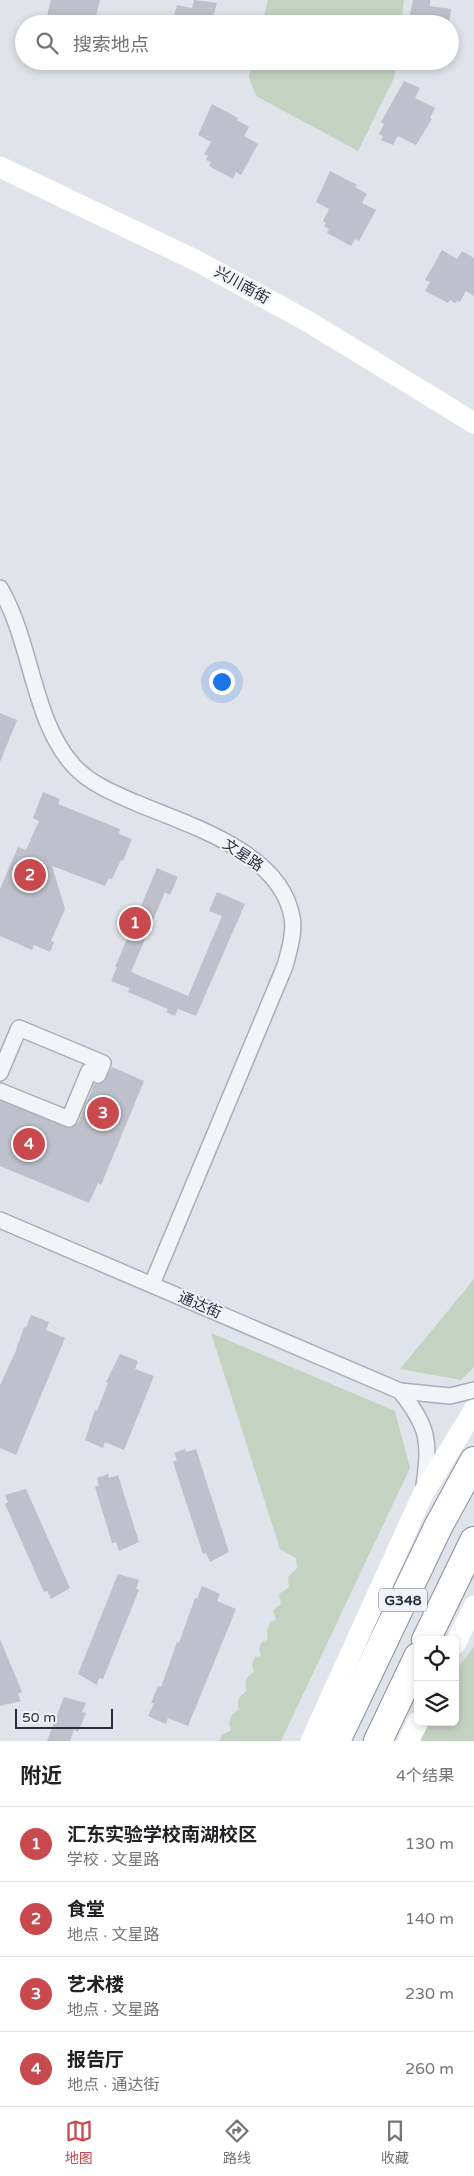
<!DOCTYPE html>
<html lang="zh">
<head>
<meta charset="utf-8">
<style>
	body { margin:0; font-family:"Varela Round","Noto Sans SC",sans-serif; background:#f6f6f6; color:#202124 }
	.controls { position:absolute; right:15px; bottom:15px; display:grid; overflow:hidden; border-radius:8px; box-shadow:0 2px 8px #0003 }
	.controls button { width:45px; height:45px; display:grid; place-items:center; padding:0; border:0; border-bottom:1px solid #e0e0e0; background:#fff; color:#202124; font:25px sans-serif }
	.scale { position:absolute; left:15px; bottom:12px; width:98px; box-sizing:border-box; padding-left:5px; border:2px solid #292f40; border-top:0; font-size:14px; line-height:18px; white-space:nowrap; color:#292f40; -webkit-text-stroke:4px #f0f2f6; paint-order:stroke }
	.you { position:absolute; left:221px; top:681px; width:18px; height:18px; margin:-12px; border:4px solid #fff; border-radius:50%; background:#1a73e8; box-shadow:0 0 0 8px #1a73e833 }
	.badge { display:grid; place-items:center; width:32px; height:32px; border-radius:50%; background:#c94a4e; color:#fff; font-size:16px; font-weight:700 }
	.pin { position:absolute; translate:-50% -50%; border:2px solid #fff; box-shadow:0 1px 5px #0006 }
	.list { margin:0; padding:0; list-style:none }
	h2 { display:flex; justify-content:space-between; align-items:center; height:65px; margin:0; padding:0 20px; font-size:21px }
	h2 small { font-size:16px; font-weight:400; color:#757577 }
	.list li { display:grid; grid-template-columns:32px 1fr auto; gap:15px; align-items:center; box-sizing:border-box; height:75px; padding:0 20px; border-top:1px solid #e0e0e0 }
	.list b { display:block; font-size:19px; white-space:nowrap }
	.list p { margin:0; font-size:16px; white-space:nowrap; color:#757577 }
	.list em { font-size:16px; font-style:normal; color:#757577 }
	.icon { flex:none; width:28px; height:28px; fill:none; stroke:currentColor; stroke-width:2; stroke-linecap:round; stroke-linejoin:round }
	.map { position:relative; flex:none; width:474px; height:1741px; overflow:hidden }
	.search { position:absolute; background:#fff; box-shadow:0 2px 8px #0003; left:15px; right:15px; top:15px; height:55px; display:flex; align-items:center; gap:12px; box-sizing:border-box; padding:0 18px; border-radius:28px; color:#757577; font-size:19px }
	.sheet { height:365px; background:#fff }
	nav { display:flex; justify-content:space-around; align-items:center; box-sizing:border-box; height:70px; border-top:1px solid #e0e0e0; background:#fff; font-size:14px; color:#757577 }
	nav a { display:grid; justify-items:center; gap:2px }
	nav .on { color:#c94a4e }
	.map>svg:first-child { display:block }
</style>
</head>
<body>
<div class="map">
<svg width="474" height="1741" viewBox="0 0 474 1741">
	<rect width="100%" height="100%" fill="#e0e3e9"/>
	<g fill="#c4d2c2">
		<polygon points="268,0 404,0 401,24 262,24"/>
		<polygon points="253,61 396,61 394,78 358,151 256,96 249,77"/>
		<polygon points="474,1279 474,1367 461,1380 400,1369"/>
		<path d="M 211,1333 L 395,1411 L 410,1468 L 281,1741 L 219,1741 L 222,1735 L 231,1730 L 229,1723 L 232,1714 L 239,1710 C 237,1701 238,1696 247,1691 C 244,1682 246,1677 254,1672 L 252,1666 L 255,1657 L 261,1656 L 259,1650 L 261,1643 L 268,1639 L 267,1631 L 270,1622 L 276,1620 L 273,1610 L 281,1604 L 279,1594 L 289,1587 L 288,1577 L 297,1568 L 296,1558 L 280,1549 Z"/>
		<polygon points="474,1647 474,1741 420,1741 429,1722 455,1722 455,1671"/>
	</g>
	<g fill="#bec1cb">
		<polygon points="51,0 100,0 94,24 45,24"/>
		<polygon points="194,0 217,3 211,24 172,24 177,5 192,8"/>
		<polygon points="413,0 430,0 430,6 451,9 449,24 412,24 413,18 409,18"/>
		<polygon points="404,81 420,88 415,98 435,108 430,118 432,119 416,145 398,136 393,145 381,140 383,136 379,134 384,124 381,122"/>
		<polygon points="212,104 238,118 237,120 249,127 244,136 258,144 241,175 236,172 233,179 209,166 211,162 206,160 208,156 204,154 211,142 198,135"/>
		<polygon points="330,171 357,185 355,187 367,194 362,203 376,210 359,241 355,239 351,246 327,233 329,229 324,226 326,223 323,221 329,209 316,202"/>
		<polygon points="442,250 457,259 462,251 474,258 474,296 466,291 460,302 457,301 455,303 450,300 448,303 425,291 430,282 425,280"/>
		<polygon points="0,713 17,720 0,762"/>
		<polygon points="43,792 60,799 58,804 120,829 119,834 132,839 123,861 121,860 112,879 109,878 105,886 52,866 65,909 51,941 54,942 50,952 34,945 32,950 0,936 0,889 18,847 26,850 39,821 33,818"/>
		<polygon points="157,868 178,877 170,895 165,892 131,972 188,996 222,916 209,911 217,892 245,904 196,1016 178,1009 175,1016 166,1012 168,1009 128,992 129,988 111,981 117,967 115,967"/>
		<polygon points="112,1067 144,1081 101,1185 98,1183 89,1203 0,1166 0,1101 71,1128 78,1123 94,1084 104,1082"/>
		<polygon points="31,1315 49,1322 46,1330 65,1338 16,1455 0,1448 0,1385 15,1353 24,1327 26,1328"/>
		<polygon points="120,1354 138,1361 135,1369 154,1376 124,1450 105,1442 103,1448 85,1440 95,1410 97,1411 108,1383 106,1382"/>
		<polygon points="185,1449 186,1452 196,1449 229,1552 210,1562 206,1553 203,1554 173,1462 177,1460 174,1453"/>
		<polygon points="108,1474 109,1478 118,1475 139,1542 119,1551 116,1542 112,1543 95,1487 99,1485 97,1478"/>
		<polygon points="26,1489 70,1588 51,1599 47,1591 44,1592 5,1504 8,1502 5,1495"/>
		<polygon points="118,1574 139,1580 136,1589 139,1590 103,1679 99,1678 97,1685 78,1674"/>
		<polygon points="202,1586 220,1594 217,1601 236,1609 188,1726 168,1718 166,1724 148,1716 154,1703 151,1703 158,1686 161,1687 177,1642 179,1643 195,1598 197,1599"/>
		<polygon points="0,1639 22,1692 18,1694 21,1701 0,1706"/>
		<polygon points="64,1697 86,1703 82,1712 86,1713 78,1732 74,1730 70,1741 47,1741"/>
	</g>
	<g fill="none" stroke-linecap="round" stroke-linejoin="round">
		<defs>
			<g id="street">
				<path d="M 0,588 C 32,642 32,719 73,765 C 89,783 113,793 134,802 C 188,825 280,851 292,917 C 295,932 289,951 285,966 L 152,1284"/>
				<polyline points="0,1073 19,1028 103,1063 98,1075 89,1071 69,1119 0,1091"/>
				<polyline points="0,1220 400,1391"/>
				<path d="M 424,1486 C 430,1441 429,1427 400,1391 L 450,1396 L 474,1390"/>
			</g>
			<g id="highway">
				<polyline points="426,1640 474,1541"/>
				<polyline points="336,1741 438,1527 474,1461"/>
				<polyline points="378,1741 418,1657"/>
			</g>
		</defs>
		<use href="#street" stroke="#a9adb6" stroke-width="18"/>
		<use href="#highway" stroke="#888e9f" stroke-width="30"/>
		<use href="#street" stroke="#f3f4f7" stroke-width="15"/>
		<g stroke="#fff" stroke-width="21">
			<polyline points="0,167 197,261 309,322 474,423"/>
			<polyline points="455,1644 474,1606"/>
			<polyline points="311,1741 423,1494 474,1410"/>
			<polyline points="408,1741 418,1722"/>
		</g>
		<use href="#highway" stroke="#fff" stroke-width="28"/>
	</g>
	<g text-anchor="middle" stroke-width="4" stroke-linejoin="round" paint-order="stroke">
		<rect fill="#f0f2f6" stroke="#656a77" stroke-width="1" x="379" y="1588.5" width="48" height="23" rx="4"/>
		<g font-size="14" font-weight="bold" fill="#292f40">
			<text x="403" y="1605">G348</text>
		</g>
		<g font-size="15" fill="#292f40" stroke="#f0f2f6">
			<text transform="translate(242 285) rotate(29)" y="5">兴川南街</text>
			<text transform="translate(243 855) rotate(34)" y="5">文星路</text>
			<text transform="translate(200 1305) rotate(23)" y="5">通达街</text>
		</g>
	</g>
</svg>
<div class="controls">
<button><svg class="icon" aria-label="locate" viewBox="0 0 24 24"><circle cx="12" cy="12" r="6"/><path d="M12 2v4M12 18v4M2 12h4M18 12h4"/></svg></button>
<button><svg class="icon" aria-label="layers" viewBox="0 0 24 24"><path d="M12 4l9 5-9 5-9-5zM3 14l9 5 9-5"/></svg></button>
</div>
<div class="scale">50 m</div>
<div class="you"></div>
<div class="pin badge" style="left:135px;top:923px">1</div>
<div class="pin badge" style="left:30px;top:875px">2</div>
<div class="pin badge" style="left:103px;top:1113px">3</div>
<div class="pin badge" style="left:29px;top:1144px">4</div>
<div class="search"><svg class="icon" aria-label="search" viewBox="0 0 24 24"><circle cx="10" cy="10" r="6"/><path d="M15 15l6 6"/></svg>搜索地点</div>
</div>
<section class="sheet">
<h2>附近<small>4个结果</small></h2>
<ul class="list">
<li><span class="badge">1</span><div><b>汇东实验学校南湖校区</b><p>学校 · 文星路</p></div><em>130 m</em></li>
<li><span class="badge">2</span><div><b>食堂</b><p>地点 · 文星路</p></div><em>140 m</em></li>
<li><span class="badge">3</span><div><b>艺术楼</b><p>地点 · 文星路</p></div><em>230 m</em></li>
<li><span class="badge">4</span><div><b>报告厅</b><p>地点 · 通达街</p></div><em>260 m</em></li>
</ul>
</section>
<nav>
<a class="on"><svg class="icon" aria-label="map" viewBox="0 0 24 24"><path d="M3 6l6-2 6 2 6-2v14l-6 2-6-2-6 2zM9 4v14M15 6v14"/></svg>地图</a>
<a><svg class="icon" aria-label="directions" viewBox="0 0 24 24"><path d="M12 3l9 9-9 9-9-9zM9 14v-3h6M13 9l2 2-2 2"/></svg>路线</a>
<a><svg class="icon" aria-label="saved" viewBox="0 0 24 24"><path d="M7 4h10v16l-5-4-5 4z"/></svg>收藏</a>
</nav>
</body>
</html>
